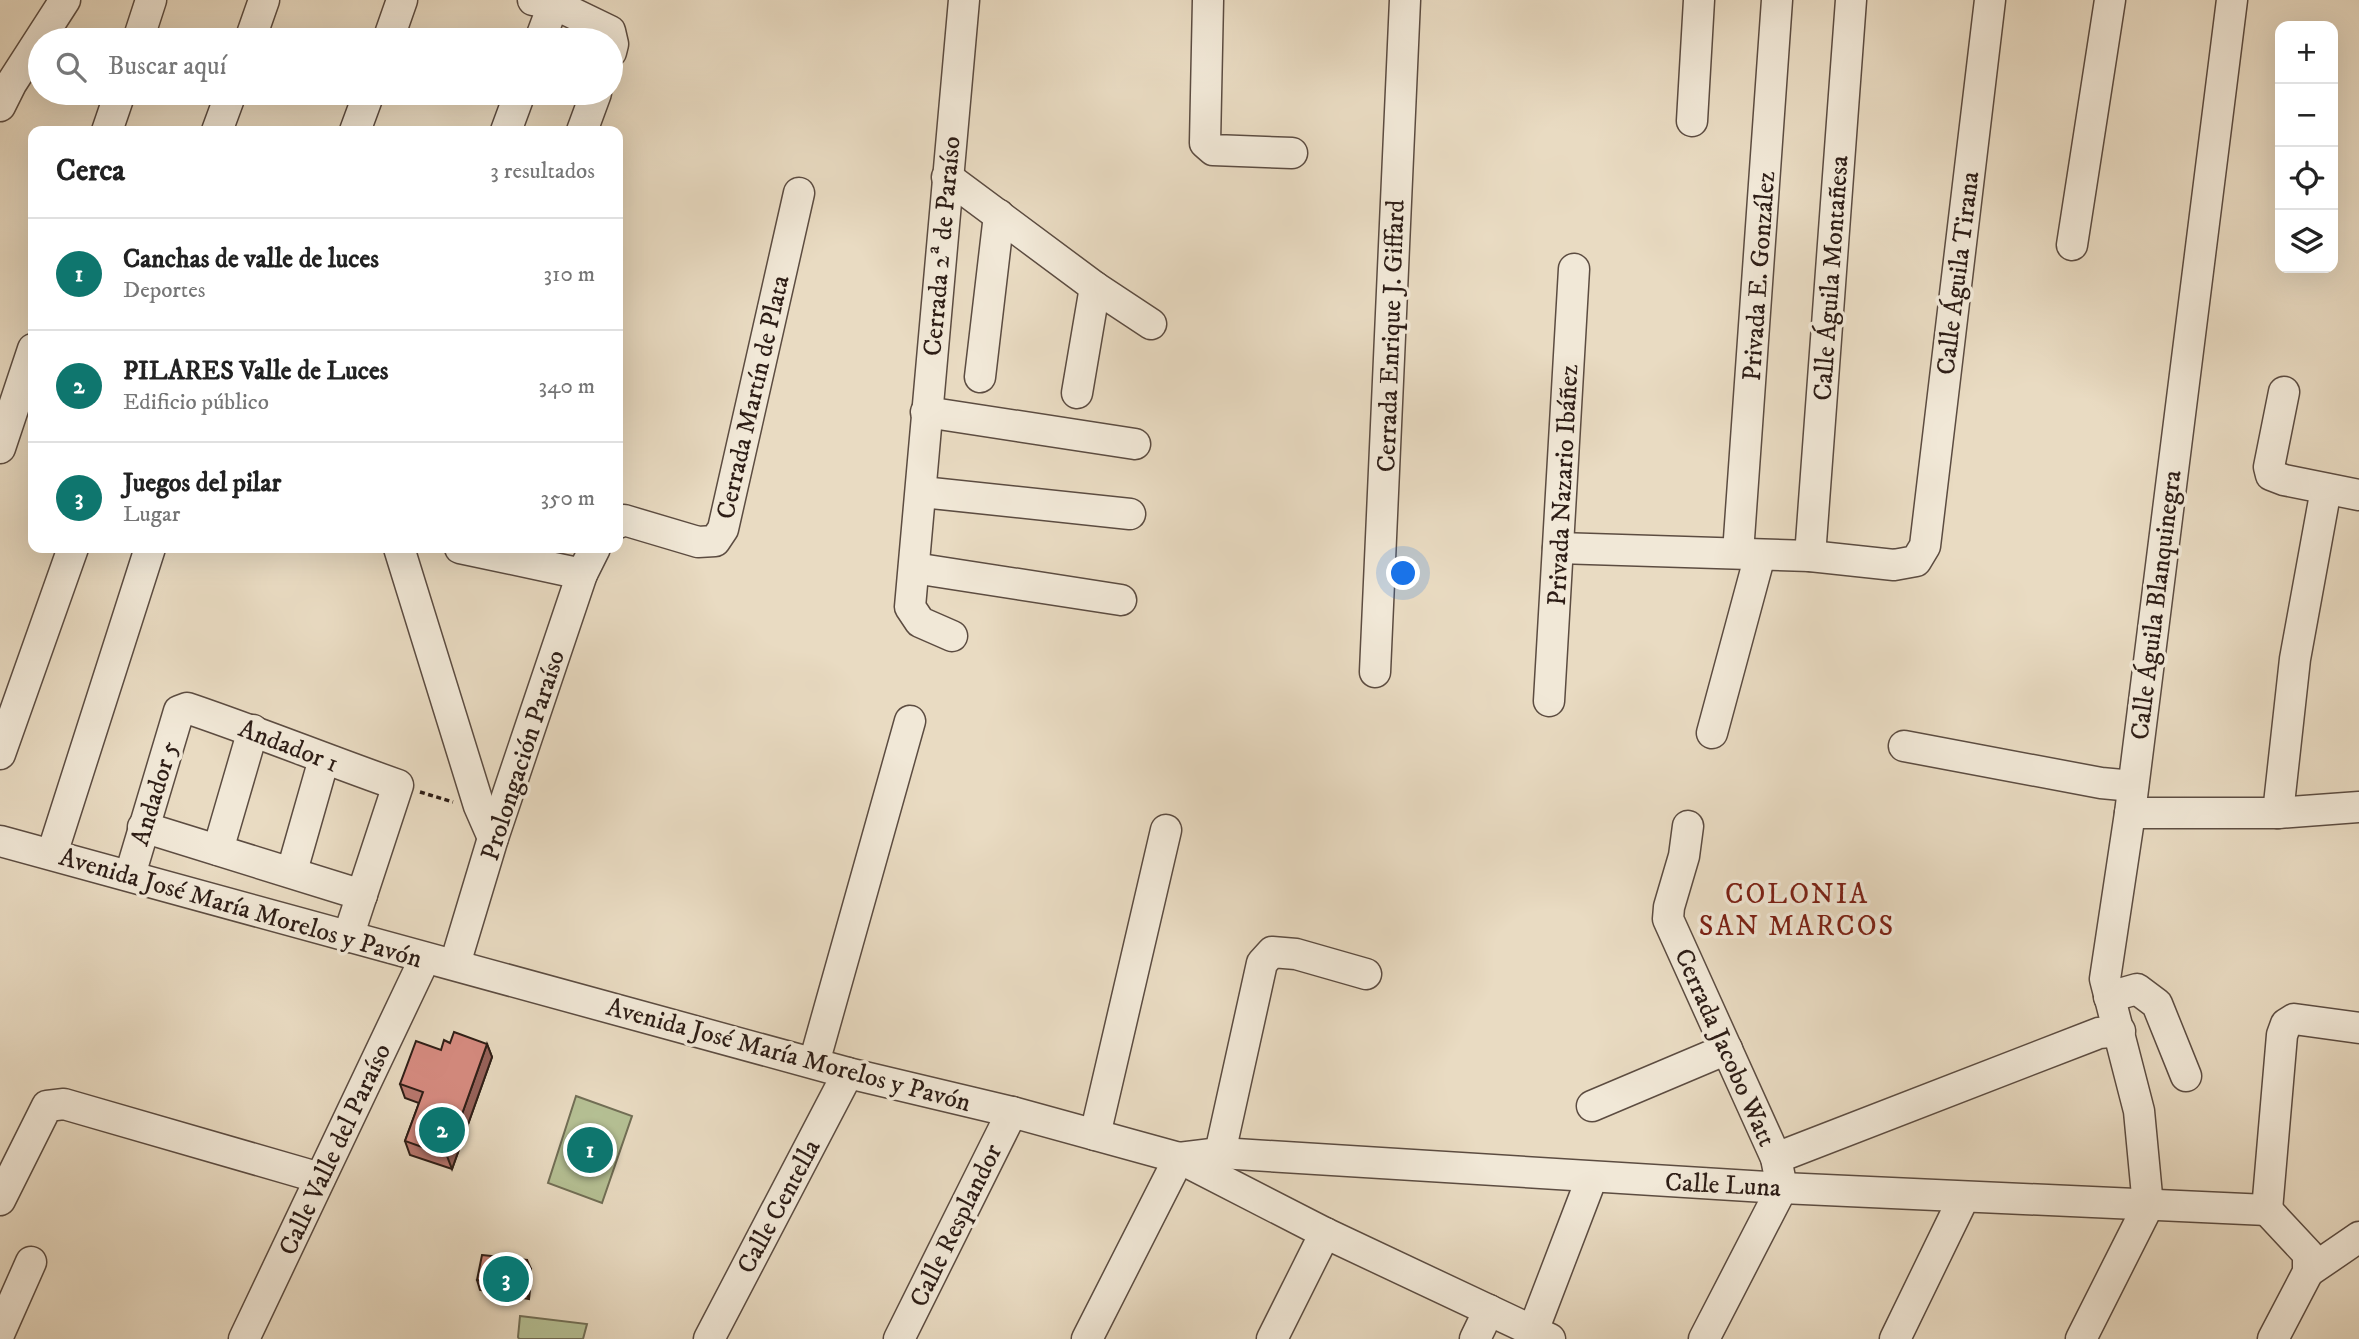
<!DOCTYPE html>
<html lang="es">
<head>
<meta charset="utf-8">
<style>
	body { margin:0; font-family:"IM FELL DW Pica",serif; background:#f6f6f6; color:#222 }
	.controls { position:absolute; right:21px; top:21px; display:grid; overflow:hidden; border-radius:14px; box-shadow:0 7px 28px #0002 }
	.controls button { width:63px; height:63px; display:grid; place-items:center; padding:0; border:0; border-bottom:2px solid #e0e0e0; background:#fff; color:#222; font:35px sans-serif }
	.you { position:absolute; left:1404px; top:574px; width:24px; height:24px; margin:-18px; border:5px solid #fff; border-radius:50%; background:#1a73e8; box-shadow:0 0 0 10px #1a73e833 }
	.badge { display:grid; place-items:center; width:46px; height:46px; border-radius:50%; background:#0f766e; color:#fff; font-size:23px; font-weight:700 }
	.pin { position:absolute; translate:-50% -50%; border:4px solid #fff; box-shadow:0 2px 7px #0006 }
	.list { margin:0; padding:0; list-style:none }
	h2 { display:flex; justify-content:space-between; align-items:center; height:91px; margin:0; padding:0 28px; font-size:30px }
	h2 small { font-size:23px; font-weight:400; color:#767676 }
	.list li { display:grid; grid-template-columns:46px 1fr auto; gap:21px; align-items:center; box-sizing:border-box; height:112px; padding:0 28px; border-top:2px solid #e0e0e0 }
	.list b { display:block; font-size:26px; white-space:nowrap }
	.list p { margin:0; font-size:23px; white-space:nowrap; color:#767676 }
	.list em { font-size:23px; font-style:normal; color:#767676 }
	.icon { flex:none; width:38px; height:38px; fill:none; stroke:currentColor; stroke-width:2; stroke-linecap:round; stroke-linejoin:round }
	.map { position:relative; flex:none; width:2359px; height:1339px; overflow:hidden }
	.search { position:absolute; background:#fff; box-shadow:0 7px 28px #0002; left:28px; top:28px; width:595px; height:77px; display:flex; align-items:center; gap:18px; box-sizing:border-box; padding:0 24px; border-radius:38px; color:#767676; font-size:26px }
	.panel { position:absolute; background:#fff; box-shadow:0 7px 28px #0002; left:28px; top:126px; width:595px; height:427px; border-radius:14px }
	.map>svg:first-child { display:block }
</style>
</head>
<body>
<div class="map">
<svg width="2359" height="1339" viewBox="0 0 2359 1339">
	<rect width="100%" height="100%" fill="#e9dbc2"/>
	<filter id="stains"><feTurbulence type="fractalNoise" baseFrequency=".00286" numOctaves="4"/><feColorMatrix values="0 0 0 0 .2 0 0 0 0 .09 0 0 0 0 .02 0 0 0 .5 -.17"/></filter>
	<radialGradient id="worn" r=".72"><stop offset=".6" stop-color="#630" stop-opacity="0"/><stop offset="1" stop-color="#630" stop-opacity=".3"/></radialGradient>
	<g fill="#b5c094" stroke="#716e55" stroke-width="2">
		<polygon points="576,1096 632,1116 602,1203 548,1183"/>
		<polygon points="520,1316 587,1324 583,1339 519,1339 518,1337"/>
	</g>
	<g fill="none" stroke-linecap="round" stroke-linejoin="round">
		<defs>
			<g id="minor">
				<polyline points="533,0 554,4 610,31 613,44 611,52"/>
				<polyline points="1208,0 1205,143 1213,150 1292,153"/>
				<polyline points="138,40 151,0"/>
				<polyline points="250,40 264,0"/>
				<polyline points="388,40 402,0"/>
				<polyline points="540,40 555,0"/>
				<polyline points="0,106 11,84 65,0"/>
				<polyline points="1692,121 1699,0"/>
				<polyline points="107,131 120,93"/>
				<polyline points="217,131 231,93"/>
				<polyline points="355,131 369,93"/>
				<polyline points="506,131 520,93"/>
				<polyline points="582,131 596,93"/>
				<polyline points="947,177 1095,287 1151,324"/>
				<polyline points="2072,245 2110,0"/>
				<polyline points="980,377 999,215"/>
				<polyline points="2284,392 2269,467 2271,475 2284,480 2359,495"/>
				<polyline points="1077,393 1095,287"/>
				<polyline points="926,412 1135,444"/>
				<polyline points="0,448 33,349"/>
				<polyline points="922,492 1130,514"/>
				<polyline points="618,523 624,520 698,542 715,541 723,529 799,193"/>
				<polyline points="399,548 479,806 493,838"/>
				<polyline points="460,548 582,574"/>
				<polyline points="1558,548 1810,556 1894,565 1916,561 1925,546 1990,0"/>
				<polyline points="1738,553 1777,0"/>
				<polyline points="1810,556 1851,0"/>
				<polyline points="914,568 1121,600"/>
				<polyline points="952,636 920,622 910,607 964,0"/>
				<polyline points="1375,672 1405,0"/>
				<polyline points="1549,701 1574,269"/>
				<polyline points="1712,733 1760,555"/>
				<polyline points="1904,746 2101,783 2133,786"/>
				<polyline points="0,754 73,548"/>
				<polyline points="2130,813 2278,813 2359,807"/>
				<polyline points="2278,813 2295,659 2326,489"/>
				<polyline points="1688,826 1684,856 1669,907 1668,919 1776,1158 1782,1188 1704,1339"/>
				<polyline points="143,827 362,895"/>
				<polyline points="0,841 848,1073 1012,1112 1179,1158 1325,1233 1550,1339"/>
				<polyline points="218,850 253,730"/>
				<polyline points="52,854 150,548"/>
				<polyline points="292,871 324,759"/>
				<path d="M 130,875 L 179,711 L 187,708 C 258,732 327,760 398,785 L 348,937"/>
				<polyline points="455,964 493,838 582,574 595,548"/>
				<polyline points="2109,997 2137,989 2157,1004 2186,1076"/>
				<polyline points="814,1063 910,721"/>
				<polyline points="1592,1106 1727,1049"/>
				<polyline points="1095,1135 1166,830"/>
				<polyline points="1220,1153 1262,963 1272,952 1296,954 1366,974"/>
				<polyline points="1179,1158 1220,1153 1782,1188 2267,1210"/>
				<polyline points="1776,1158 2099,1033 2120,1031"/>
				<polyline points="0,1200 47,1106 64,1104 320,1178"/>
				<polyline points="2267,1210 2282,1035 2286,1024 2294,1019 2359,1028"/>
				<polyline points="2267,1210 2308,1254 2308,1272 2273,1339"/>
				<polyline points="2308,1272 2359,1237"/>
				<polyline points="1533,1331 1592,1177"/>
				<polyline points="0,1332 31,1262"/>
				<polyline points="244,1339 425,958"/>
				<polyline points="709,1339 848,1073"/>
				<polyline points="899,1339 1012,1112"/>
				<polyline points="1087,1339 1179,1158"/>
				<polyline points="1272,1339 1325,1233"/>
				<polyline points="1475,1339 1489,1310"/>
				<polyline points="1895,1339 1964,1197"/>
				<polyline points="2081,1339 2148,1206 2139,1111 2105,979 2130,813 2232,0"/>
			</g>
		</defs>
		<use href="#minor" stroke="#5c4c41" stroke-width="33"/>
		<polyline stroke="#2d1d16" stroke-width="3.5" stroke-dasharray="5 3.5" stroke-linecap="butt" points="420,792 453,802"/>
		<use href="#minor" stroke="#f1e8d7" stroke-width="30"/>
	</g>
	<g fill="#ba7870" stroke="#2d1d16" stroke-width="2">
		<polygon points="487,1044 492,1057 452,1169 410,1155 405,1141 419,1103 405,1098 400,1084 441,1050"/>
		<polygon points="531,1269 529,1299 480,1290 477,1280"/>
	</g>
	<g fill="#97625b" stroke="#2d1d16" stroke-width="2">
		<polygon points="487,1044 492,1057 452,1169 447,1156"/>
		<polygon points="527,1260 531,1269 529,1299 525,1290"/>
	</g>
	<g fill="#d88c82" stroke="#2d1d16" stroke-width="2">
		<polygon points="454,1032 487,1044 447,1156 405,1141 423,1092 400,1084 416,1041 441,1050 444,1040 450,1043"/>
		<polygon points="482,1255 527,1260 525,1290 477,1280"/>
	</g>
	<g text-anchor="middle" stroke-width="7" stroke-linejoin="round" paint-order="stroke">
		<g font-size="26" fill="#2d1d16" stroke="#f1e8d7">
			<text transform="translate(941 246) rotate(-85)" y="9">Cerrada 2ª de Paraíso</text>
			<text transform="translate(1957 273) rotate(-83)" y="9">Calle Águila Tirana</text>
			<text transform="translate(1758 276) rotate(-86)" y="9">Privada E. González</text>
			<text transform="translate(1830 278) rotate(-86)" y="9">Calle Águila Montañesa</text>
			<text transform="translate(1390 336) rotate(-88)" y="9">Cerrada Enrique J. Giffard</text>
			<text transform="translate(752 397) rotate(-77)" y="9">Cerrada Martín de Plata</text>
			<text transform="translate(1562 485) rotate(-87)" y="9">Privada Nazario Ibáñez</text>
			<text transform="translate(2155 605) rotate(-83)" y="9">Calle Águila Blanquinegra</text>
			<text transform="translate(289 745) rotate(21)" y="9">Andador 1</text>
			<text transform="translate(522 755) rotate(-72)" y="9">Prolongación Paraíso</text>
			<text transform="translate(154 793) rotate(-73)" y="9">Andador 5</text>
			<text transform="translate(241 907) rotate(16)" y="9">Avenida José María Morelos y Pavón</text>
			<text transform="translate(1726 1047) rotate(66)" y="9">Cerrada Jacobo Watt</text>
			<text transform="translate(789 1054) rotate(15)" y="9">Avenida José María Morelos y Pavón</text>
			<text transform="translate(334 1149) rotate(-65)" y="9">Calle Valle del Paraíso</text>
			<text transform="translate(1723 1184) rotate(3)" y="9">Calle Luna</text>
			<text transform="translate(778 1206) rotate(-62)" y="9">Calle Centella</text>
			<text transform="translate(955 1225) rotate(-64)" y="9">Calle Resplandor</text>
		</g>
		<g font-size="28" letter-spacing="2" fill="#7a1f14" stroke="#f1e8d7">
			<text x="1797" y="903">COLONIA<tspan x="1797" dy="32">SAN MARCOS</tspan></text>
		</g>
	</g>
	<rect width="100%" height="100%" filter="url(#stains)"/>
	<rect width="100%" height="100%" fill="url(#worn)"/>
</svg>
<div class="controls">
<button>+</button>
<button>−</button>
<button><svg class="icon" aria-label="locate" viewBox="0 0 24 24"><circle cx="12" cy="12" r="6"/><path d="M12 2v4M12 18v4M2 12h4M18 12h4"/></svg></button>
<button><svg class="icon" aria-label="layers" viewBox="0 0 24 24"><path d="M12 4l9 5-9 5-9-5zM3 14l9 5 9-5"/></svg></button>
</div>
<div class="you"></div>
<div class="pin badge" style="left:590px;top:1150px">1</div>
<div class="pin badge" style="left:442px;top:1130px">2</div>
<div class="pin badge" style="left:506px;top:1279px">3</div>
<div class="search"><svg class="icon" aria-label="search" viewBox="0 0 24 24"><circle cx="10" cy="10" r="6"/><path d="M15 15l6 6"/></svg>Buscar aquí</div>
<section class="panel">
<h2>Cerca<small>3 resultados</small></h2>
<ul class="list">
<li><span class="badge">1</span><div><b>Canchas de valle de luces</b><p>Deportes</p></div><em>310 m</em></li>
<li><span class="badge">2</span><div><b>PILARES Valle de Luces</b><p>Edificio público</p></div><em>340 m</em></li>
<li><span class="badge">3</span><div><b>Juegos del pilar</b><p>Lugar</p></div><em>350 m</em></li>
</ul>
</section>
</div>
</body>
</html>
